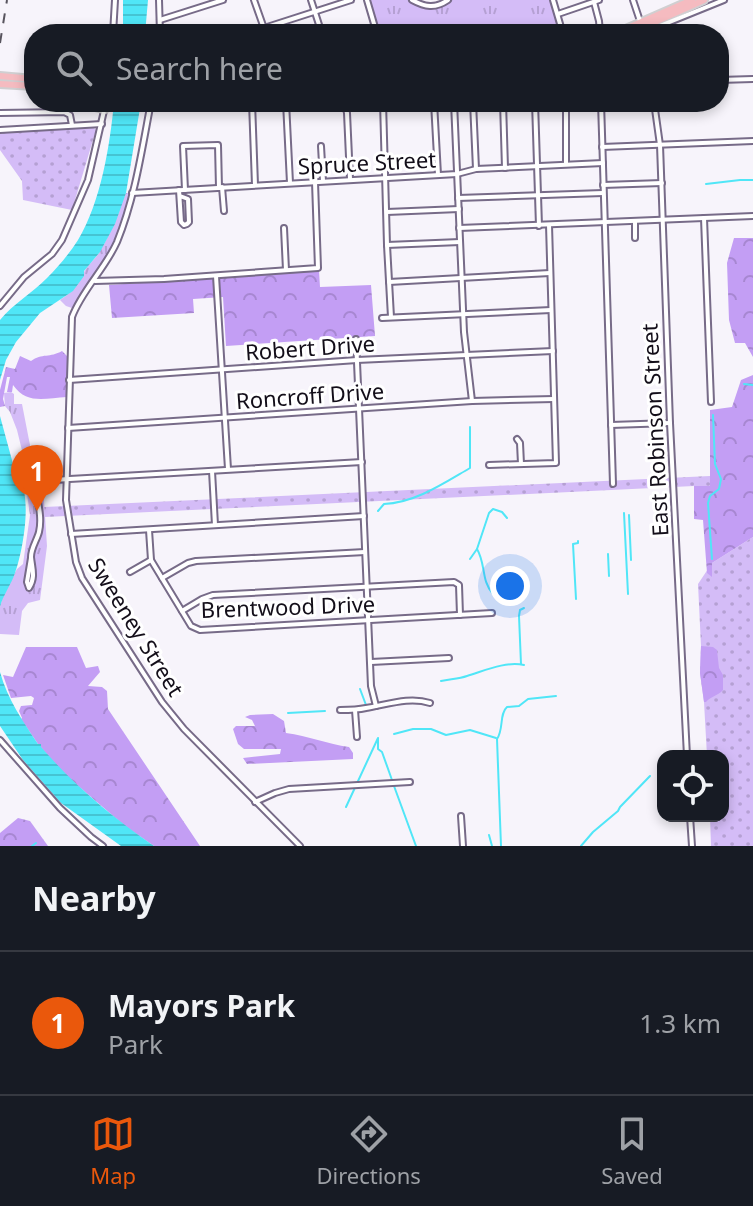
<!DOCTYPE html>
<html lang="en">
<head>
<meta charset="utf-8">
<style>
	body { margin:0; font-family:"Noto Sans",sans-serif; background:#20242c; color:#f1f3f6 }
	.controls { position:absolute; right:24px; bottom:24px; display:grid; overflow:hidden; border-radius:16px; box-shadow:0 4px 12px #0003 }
	.controls button { width:72px; height:72px; display:grid; place-items:center; padding:0; border:0; border-bottom:2px solid #363941; background:#171b24; color:#f1f3f6; font:40px sans-serif }
	.you { position:absolute; left:510px; top:586px; width:28px; height:28px; margin:-20px; border:6px solid #fff; border-radius:50%; background:#1a73e8; box-shadow:0 0 0 12px #1a73e833 }
	.badge { display:grid; place-items:center; width:52px; height:52px; border-radius:50%; background:#ea580c; color:#fff; font-size:26px; font-weight:700 }
	.pin { position:absolute; translate:-50% -66px; filter:drop-shadow(0 2px 4px #0008) }
	.pin::after { content:''; position:absolute; top:42px; width:28px; height:24px; background:inherit; clip-path:polygon(0 0,100% 0,50% 100%) }
	.list { margin:0; padding:0; list-style:none }
	h2 { display:flex; justify-content:space-between; align-items:center; height:104px; margin:0; padding:0 32px; font-size:34px }
	h2 small { font-size:26px; font-weight:400; color:#9ea1a6 }
	.list li { display:grid; grid-template-columns:52px 1fr auto; gap:24px; align-items:center; box-sizing:border-box; height:144px; padding:0 32px; border-top:2px solid #363941 }
	.list b { display:block; font-size:30px; white-space:nowrap }
	.list p { margin:0; font-size:26px; white-space:nowrap; color:#9ea1a6 }
	.list em { font-size:26px; font-style:normal; color:#9ea1a6 }
	.icon { flex:none; width:44px; height:44px; fill:none; stroke:currentColor; stroke-width:2; stroke-linecap:round; stroke-linejoin:round }
	.map { position:relative; flex:none; width:753px; height:846px; overflow:hidden }
	.search { position:absolute; background:#171b24; box-shadow:0 4px 12px #0003; left:24px; right:24px; top:24px; height:88px; display:flex; align-items:center; gap:20px; box-sizing:border-box; padding:0 28px; border-radius:32px; color:#9ea1a6; font-size:30px }
	.sheet { height:248px; background:#171b24 }
	nav { display:flex; justify-content:space-around; align-items:center; box-sizing:border-box; height:112px; border-top:2px solid #363941; background:#171b24; font-size:22px; color:#9ea1a6 }
	nav a { display:grid; justify-items:center; gap:4px }
	nav .on { color:#ea580c }
	.map>svg:first-child { display:block }
</style>
</head>
<body>
<div class="map">
<svg width="753" height="846" viewBox="0 0 753 846">
	<defs>
		<pattern id="grass-dots" width="8" height="8" patternUnits="userSpaceOnUse" patternTransform="scale(2)"><rect width="8" height="8" fill="#d4bcf7"/><path d="M2 2h.1M6 6h.1" fill="none" stroke="#b5a0d3" stroke-width="1.8" stroke-linecap="round"/></pattern>
		<pattern id="forest-crowns" width="20" height="18" patternUnits="userSpaceOnUse" patternTransform="scale(2)"><rect width="20" height="18" fill="#c39ef4"/><path d="M2 6a3 3 0 1 1 6 0M12 15a3 3 0 1 1 6 0" fill="none" stroke="#a787d1"/></pattern>
		<pattern id="park-tufts" width="24" height="20" patternUnits="userSpaceOnUse" patternTransform="scale(2)"><rect width="24" height="20" fill="#d4bcf7"/><path d="M3 7l-1-3M5 7V3M7 7l1-3M15 17l-1-3M17 17v-4M19 17l1-3" fill="none" stroke="#b5a0d3"/></pattern>
		<pattern id="water-rules" width="6" height="5" patternUnits="userSpaceOnUse" patternTransform="scale(2)"><rect width="6" height="5" fill="#50e6f7"/><path d="M0 2.5h6" fill="none" stroke="#45c4d3"/></pattern>
	</defs>
	<rect width="100%" height="100%" fill="#f7f4fb"/>
	<g fill="url(#grass-dots)">
		<polygon points="94,128 96,130 72,210 23,200 22,181 0,150 0,132"/>
		<polygon points="710,476 710,487 694,486 45,517 44,507"/>
		<polygon points="753,537 753,846 711,846 710,816 723,816 723,756 707,756 704,702 700,673 701,646 698,584 712,563"/>
	</g>
	<g fill="url(#forest-crowns)">
		<polygon points="734,238 753,238 753,357 745,343 735,343 729,320 727,263"/>
		<polygon points="319,271 320,287 371,285 375,336 226,346 223,297 193,299 194,313 112,318 109,285"/>
		<path d="M 62,351 L 68,357 L 67,397 C 45,398 27,405 13,385 L 12,392 L 7,392 L 10,377 L 7,377 L 3,399 L 5,406 L 0,407 L 0,390 L 6,367 L 15,369 L 20,356 L 31,361 C 42,353 50,358 62,351 Z"/>
		<polygon points="753,375 753,537 712,563 712,577 707,573 703,520 694,519 694,486 710,486 710,410 732,407 741,380"/>
		<path d="M 701,646 L 713,647 L 717,650 L 719,668 L 723,675 L 723,690 C 718,696 711,696 706,702 L 704,702 L 700,673 Z"/>
		<polygon points="26,647 77,647 86,668 98,666 100,672 88,686 102,687 107,691 108,709 200,846 154,846 125,826 63,773 38,744 21,719 22,718 19,711 21,706 32,705 34,698 31,696 11,698 3,675 13,677"/>
		<path d="M 273,714 L 284,721 L 286,733 C 308,736 328,744 349,747 L 353,753 L 353,759 L 247,764 L 243,758 L 280,754 L 281,749 L 244,749 L 238,744 L 233,729 L 236,726 L 255,726 L 252,720 L 245,717 L 250,715 Z"/>
		<polygon points="18,818 30,821 48,846 0,846 0,833"/>
	</g>
	<g fill="url(#park-tufts)">
		<polygon points="367,0 412,0 430,7 448,0 551,0 561,34 377,34"/>
		<path d="M 126,193 L 132,193 L 117,242 L 75,309 L 66,306 L 60,300 C 74,291 77,286 84,272 C 88,264 96,259 100,251 C 112,233 116,212 126,193 Z"/>
		<polygon points="11,392 14,394 14,404 22,404 36,476 63,476 63,484 43,485 47,546 40,600 28,603 22,611 19,635 0,634 0,607 2,599 17,569 23,564 30,515 26,487 27,471 17,430 10,412 5,406 4,393"/>
	</g>
	<g fill="url(#water-rules)">
		<polygon points="123,0 148,0 145,34 123,34"/>
		<path d="M 114,102 L 141,102 L 126,193 L 115,224 L 100,252 L 84,271 L 84,276 L 73,291 L 40,313 L 16,342 L 6,360 L 0,380 L 0,320 C 13,304 32,293 47,278 C 58,267 69,254 78,240 C 101,202 110,145 114,102 Z"/>
		<path d="M 0,416 L 16,475 C 34,491 23,551 15,573 C 11,585 3,595 0,607 Z"/>
		<path d="M 0,672 C 8,700 22,720 38,744 L 41,744 L 41,747 C 74,785 112,817 154,846 L 121,846 L 61,803 L 23,760 L 0,726 Z"/>
	</g>
	<g fill="none" stroke-linecap="round" stroke-linejoin="round">
		<g stroke="#50e6f7" stroke-width="2">
			<polyline points="706,184 740,180 753,180"/>
			<polyline points="744,384 753,385"/>
			<path d="M 378,511 L 384,504 C 415,503 444,483 470,468 L 470,427"/>
			<polyline points="624,513 628,594"/>
			<polyline points="629,515 631,560"/>
			<path d="M 477,549 C 486,564 481,581 493,594"/>
			<polyline points="608,554 609,576"/>
			<polyline points="470,559 477,549 489,513 493,509 502,512 507,518"/>
			<polyline points="712,559 708,503 710,496 719,489 721,479 715,464 713,415"/>
			<polyline points="576,599 573,544 578,543 578,541"/>
			<polyline points="521,664 519,616 520,610 524,608"/>
			<path d="M 441,681 C 450,679 459,679 467,676 C 484,671 505,661 524,665"/>
			<polyline points="360,689 366,705"/>
			<polyline points="288,713 325,711"/>
			<polyline points="394,734 413,729 431,729 446,735 470,730 496,738"/>
			<polyline points="394,786 416,846"/>
			<polyline points="346,807 378,738 378,749 382,752 392,780"/>
			<polyline points="489,835 492,846"/>
			<polyline points="32,846 36,843"/>
			<path d="M 501,846 L 497,739 C 504,729 499,714 507,707 L 519,706 L 528,699 L 556,696"/>
			<polyline points="581,846 593,832 618,811 620,807 650,776"/>
		</g>
		<defs>
			<g id="minor">
				<polyline points="159,0 160,34"/>
				<polyline points="254,0 266,34"/>
				<polyline points="311,0 322,34"/>
				<polyline points="367,0 377,34"/>
				<path d="M 412,0 C 425,7 435,9 448,0"/>
				<polyline points="553,0 563,34"/>
				<polyline points="633,0 641,24"/>
				<polyline points="594,2 599,21 600,32"/>
				<polyline points="558,14 599,0"/>
				<polyline points="160,20 223,0"/>
				<polyline points="264,28 351,0"/>
				<polyline points="113,34 115,0"/>
				<polyline points="640,34 724,0"/>
				<polyline points="719,80 753,79"/>
				<path d="M 151,102 C 142,149 135,198 117,242 C 105,269 82,290 72,317 L 66,500 L 76,562 L 82,578 L 162,702 L 184,729 L 300,846"/>
				<polyline points="252,102 255,185"/>
				<polyline points="286,102 290,183"/>
				<polyline points="344,102 347,113 350,179"/>
				<polyline points="383,102 387,245 391,317"/>
				<polyline points="434,102 438,175"/>
				<polyline points="454,102 464,332 472,401"/>
				<polyline points="473,102 476,169"/>
				<polyline points="503,102 505,168"/>
				<polyline points="535,102 539,226"/>
				<polyline points="566,102 566,164"/>
				<polyline points="601,102 613,484"/>
				<polyline points="654,102 660,145 670,423 687,756"/>
				<polyline points="0,113 64,112 70,115 72,125"/>
				<polyline points="0,130 102,124"/>
				<polyline points="321,146 323,181"/>
				<polyline points="602,147 753,141"/>
				<polyline points="603,185 662,183"/>
				<polyline points="222,187 224,211"/>
				<polyline points="179,190 181,222 184,225 187,224 189,222 188,199 180,196"/>
				<polyline points="185,190 183,146 218,145 219,188"/>
				<polyline points="132,193 457,174 476,169 603,163"/>
				<polyline points="458,198 603,193"/>
				<polyline points="387,212 459,209"/>
				<polyline points="704,218 711,402"/>
				<polyline points="635,221 635,238"/>
				<polyline points="284,228 286,270"/>
				<polyline points="459,228 753,216"/>
				<polyline points="387,245 460,242"/>
				<polyline points="216,276 228,469"/>
				<polyline points="95,281 164,279 318,268 315,182"/>
				<polyline points="389,282 550,273"/>
				<polyline points="0,306 24,277 52,254 62,240 88,180 106,102"/>
				<polyline points="382,318 551,310"/>
				<polyline points="356,339 371,686 376,706"/>
				<polyline points="69,380 357,360 553,351"/>
				<polyline points="611,425 670,423"/>
				<polyline points="68,428 472,401 554,399"/>
				<polyline points="517,439 520,443 521,464"/>
				<polyline points="489,465 556,463 549,225"/>
				<polyline points="212,471 215,525"/>
				<polyline points="149,530 151,560 191,626 200,630 492,613"/>
				<polyline points="71,534 364,516"/>
				<path d="M 31,558 L 27,582 L 29,588 C 36,577 32,568 31,557 C 31,548 37,540 39,532 C 43,515 36,498 35,481 L 362,462"/>
				<polyline points="130,572 151,560"/>
				<polyline points="162,578 188,563 196,561 365,552"/>
				<polyline points="182,611 202,599 213,595 454,582 459,585 460,615"/>
				<polyline points="371,662 449,658"/>
				<path d="M 340,710 C 349,710 357,710 366,708 C 386,705 409,696 430,703"/>
				<polyline points="355,710 357,737"/>
				<polyline points="0,740 60,808 91,837 103,846"/>
				<polyline points="255,802 275,793 289,789 410,782"/>
				<polyline points="461,816 463,846"/>
				<polyline points="690,816 692,846"/>
			</g>
			<g id="major">
				<polyline points="614,34 692,0"/>
				<polyline points="628,34 704,0"/>
				<polyline points="0,76 34,79"/>
				<polyline points="0,84 34,86"/>
				<polyline points="71,102 105,109"/>
			</g>
		</defs>
		<use href="#minor" stroke="#776b88" stroke-width="8"/>
		<use href="#major" stroke="#d0cfd1" stroke-width="10"/>
		<use href="#minor" stroke="#fff" stroke-width="4"/>
		<use href="#major" stroke="#f5bbc0" stroke-width="6"/>
		<polyline stroke="#58545e" stroke-width="2" stroke-dasharray="10 10" stroke-linecap="butt" points="0,43 7,0"/>
	</g>
	<g text-anchor="middle" stroke-width="6" stroke-linejoin="round" paint-order="stroke">
		<g font-size="22" fill="#130e19" stroke="#fff">
			<text transform="translate(367 163) rotate(-3)" y="8">Spruce Street</text>
			<text transform="translate(310 348) rotate(-4)" y="8">Robert Drive</text>
			<text transform="translate(310 396) rotate(-4)" y="8">Roncroff Drive</text>
			<text transform="translate(655 430) rotate(-93)" y="8">East Robinson Street</text>
			<text transform="translate(288 607) rotate(-2)" y="8">Brentwood Drive</text>
			<text transform="translate(136 627) rotate(58)" y="8">Sweeney Street</text>
		</g>
	</g>
</svg>
<div class="controls">
<button><svg class="icon" aria-label="locate" viewBox="0 0 24 24"><circle cx="12" cy="12" r="6"/><path d="M12 2v4M12 18v4M2 12h4M18 12h4"/></svg></button>
</div>
<div class="you"></div>
<div class="pin badge" style="left:37px;top:511px">1</div>
<div class="search"><svg class="icon" aria-label="search" viewBox="0 0 24 24"><circle cx="10" cy="10" r="6"/><path d="M15 15l6 6"/></svg>Search here</div>
</div>
<section class="sheet">
<h2>Nearby<small></small></h2>
<ul class="list">
<li><span class="badge">1</span><div><b>Mayors Park</b><p>Park</p></div><em>1.3 km</em></li>
</ul>
</section>
<nav>
<a class="on"><svg class="icon" aria-label="map" viewBox="0 0 24 24"><path d="M3 6l6-2 6 2 6-2v14l-6 2-6-2-6 2zM9 4v14M15 6v14"/></svg>Map</a>
<a><svg class="icon" aria-label="directions" viewBox="0 0 24 24"><path d="M12 3l9 9-9 9-9-9zM9 14v-3h6M13 9l2 2-2 2"/></svg>Directions</a>
<a><svg class="icon" aria-label="saved" viewBox="0 0 24 24"><path d="M7 4h10v16l-5-4-5 4z"/></svg>Saved</a>
</nav>
</body>
</html>
